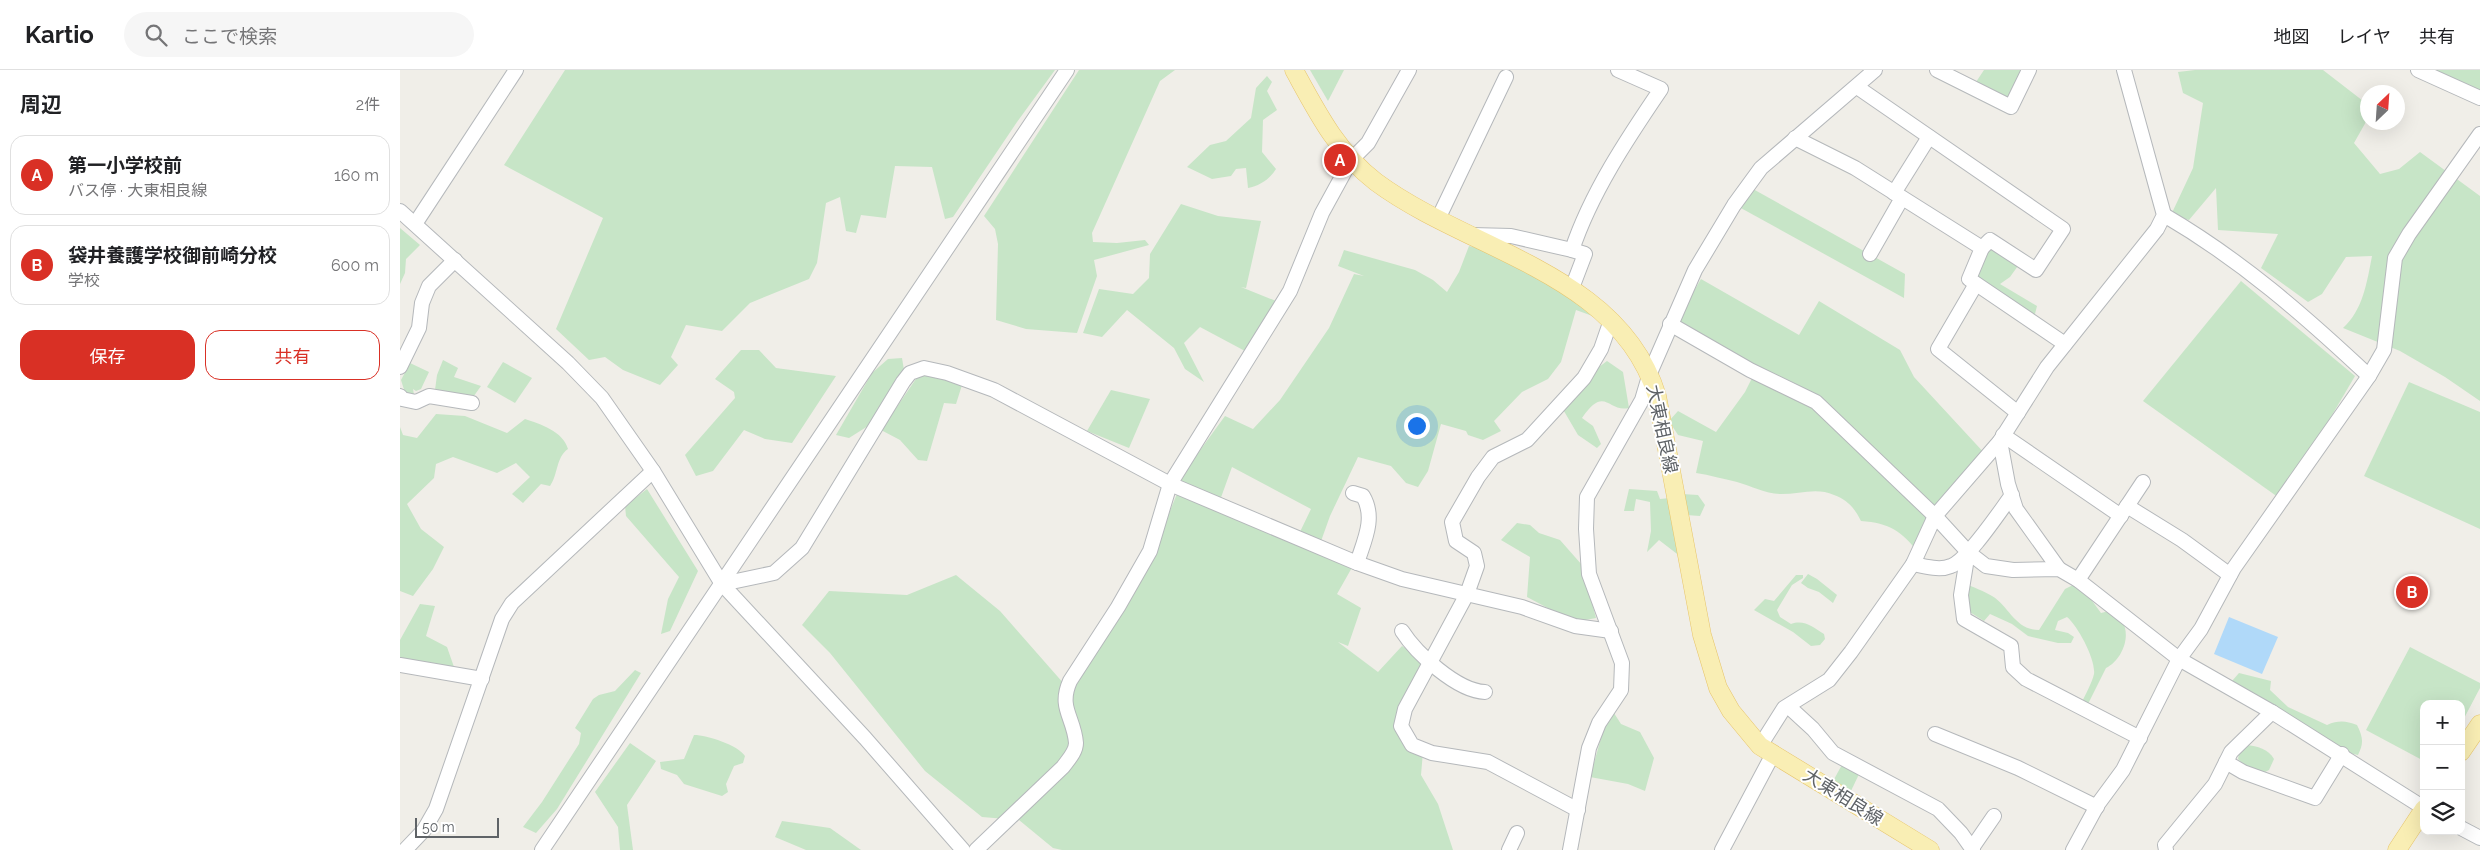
<!DOCTYPE html>
<html lang="ja">
<head>
<meta charset="utf-8">
<style>
	body { margin:0; font-family:Raleway,"Noto Sans JP",sans-serif; background:#f6f6f6; color:#202124 }
	.controls { position:absolute; right:15px; bottom:15px; display:grid; overflow:hidden; border-radius:10px; box-shadow:0 5px 20px #0002 }
	.controls button { width:45px; height:45px; display:grid; place-items:center; padding:0; border:0; border-bottom:1px solid #e0e0e0; background:#fff; color:#202124; font:25px sans-serif }
	.compass { position:absolute; left:1960px; top:15px; width:45px; height:45px; border-radius:50%; background:#fff; box-shadow:0 5px 20px #0002; rotate:25deg }
	.scale { position:absolute; left:15px; bottom:12px; width:84px; box-sizing:border-box; padding-left:5px; border:2px solid #5f6367; border-top:0; font-size:14px; line-height:18px; white-space:nowrap; color:#5f6367; -webkit-text-stroke:4px #fff; paint-order:stroke }
	.you { position:absolute; left:1016px; top:355px; width:18px; height:18px; margin:-12px; border:4px solid #fff; border-radius:50%; background:#1a73e8; box-shadow:0 0 0 8px #1a73e833 }
	.badge { display:grid; place-items:center; width:32px; height:32px; border-radius:50%; background:#d93025; color:#fff; font-size:16px; font-weight:700 }
	.pin { position:absolute; translate:-50% -50%; border:2px solid #fff; box-shadow:0 1px 5px #0006 }
	.list { margin:0; padding:0; list-style:none }
	h2 { display:flex; justify-content:space-between; align-items:center; height:65px; margin:0; padding:0 20px; font-size:21px }
	h2 small { font-size:16px; font-weight:400; color:#757577 }
	.list li { display:grid; grid-template-columns:32px 1fr auto; gap:15px; align-items:center; box-sizing:border-box; height:80px; margin:0 10px 10px; padding:0 10px; border:1px solid #e0e0e0; border-radius:15px }
	.list b { display:block; font-size:19px; white-space:nowrap }
	.list p { margin:0; font-size:16px; white-space:nowrap; color:#757577 }
	.list em { font-size:16px; font-style:normal; color:#757577 }
	.actions { display:flex; gap:10px; padding:15px 20px }
	.actions a { flex:1; padding:11px 0; border:1px solid #d93025; border-radius:15px; text-align:center; font-size:18px; color:#d93025 }
	.actions .main { background:#d93025; color:#fff }
	.icon { flex:none; width:28px; height:28px; fill:none; stroke:currentColor; stroke-width:2; stroke-linecap:round; stroke-linejoin:round }
	.map { position:relative; flex:none; width:2080px; height:780px; overflow:hidden }
	header { display:flex; align-items:center; gap:30px; box-sizing:border-box; height:70px; padding:0 25px; background:#fff; border-bottom:1px solid #e0e0e0 }
	header strong { font-size:24px }
	nav { display:flex; gap:28px; margin-inline-start:auto; font-size:18px }
	.search { width:350px; height:45px; background:#f6f6f6; display:flex; align-items:center; gap:12px; box-sizing:border-box; padding:0 18px; border-radius:28px; color:#757577; font-size:19px }
	main { display:flex }
	aside { flex:1; background:#fff }
	.map>svg:first-child { display:block }
</style>
</head>
<body>
<header>
<strong>Kartio</strong>
<div class="search"><svg class="icon" aria-label="search" viewBox="0 0 24 24"><circle cx="10" cy="10" r="6"/><path d="M15 15l6 6"/></svg>ここで検索</div>
<nav><a>地図</a><a>レイヤ</a><a>共有</a></nav>
</header>
<main>
<aside>
<h2>周辺<small>2件</small></h2>
<ul class="list">
<li><span class="badge">A</span><div><b>第一小学校前</b><p>バス停 · 大東相良線</p></div><em>160 m</em></li>
<li><span class="badge">B</span><div><b>袋井養護学校御前崎分校</b><p>学校</p></div><em>600 m</em></li>
</ul>
<div class="actions"><a class="main">保存</a><a>共有</a></div>
</aside>
<div class="map">
<svg width="2080" height="780" viewBox="0 0 2080 780">
	<rect width="100%" height="100%" fill="#f0eee8"/>
	<g fill="#c7e5c7">
		<polygon points="165,0 655,0 617,52 553,147 545,149 532,97 495,96 486,148 461,145 456,163 446,161 440,127 426,133 417,193 409,209 350,233 322,261 286,255 271,287 278,295 260,315 223,300 205,287 189,290 156,259 203,148 104,95"/>
		<polygon points="679,0 775,0 760,11 692,163 693,172 717,173 745,170 749,175 694,190 697,206 677,263 626,259 596,250 598,174 595,159 584,146"/>
		<polygon points="910,0 944,0 928,31"/>
		<polygon points="1584,0 1623,0 1609,32 1574,15"/>
		<path d="M 1795,0 L 1923,0 L 1967,34 L 1967,50 L 1954,73 L 1980,104 L 1999,99 L 2020,82 L 2080,126 L 2080,331 L 2045,307 L 2000,281 L 1943,258 C 1963,240 1967,212 1972,186 L 1946,187 L 1922,224 L 1908,232 L 1861,198 L 1878,164 L 1818,160 L 1816,118 L 1789,150 L 1771,145 L 1793,98 L 1803,33 L 1783,23 L 1778,2 Z"/>
		<polygon points="2023,0 2080,0 2080,21"/>
		<path d="M 867,6 L 872,12 L 867,21 L 877,40 L 863,50 L 862,82 L 876,99 C 870,109 859,116 848,118 L 846,98 L 836,99 L 831,106 L 812,109 L 787,97 L 810,75 L 826,71 L 851,48 L 856,18 Z"/>
		<polygon points="1353,119 1505,204 1504,228 1339,137"/>
		<polygon points="781,134 818,146 861,151 846,218 841,217 876,231 845,281 800,257 784,273 804,312 785,299 774,278 727,240 702,267 683,263 699,219 733,224 749,208 750,184"/>
		<polygon points="0,158 20,175 6,189 5,203 0,214"/>
		<polygon points="1593,174 1620,193 1610,207 1600,214 1637,236 1634,248 1576,212 1577,198"/>
		<polygon points="1069,176 1096,182 1166,222 1198,248 1176,240 1161,292 1148,309 1122,322 1094,351 1101,361 1083,370 1068,365 1066,361 1041,354 1028,401 1018,417 1006,413 991,396 958,387 930,446 920,474 898,466 911,439 832,397 819,433 782,414 782,405 825,346 853,359 880,330 929,258 954,204 964,206 938,196 944,180 1015,200 1033,210 1047,222 1059,202"/>
		<path d="M 1301,209 L 1399,265 L 1419,231 L 1500,280 L 1514,307 L 1587,386 L 1533,444 L 1519,483 C 1501,461 1490,453 1461,451 C 1455,439 1448,430 1434,425 C 1417,417 1400,424 1381,424 C 1365,424 1352,416 1337,412 C 1323,409 1310,405 1296,403 L 1303,371 L 1278,365 L 1269,351 L 1278,341 L 1316,362 L 1345,322 L 1355,302 L 1272,258 Z"/>
		<polygon points="1841,211 1955,306 1882,430 1743,331"/>
		<polygon points="341,280 359,280 376,298 436,306 392,373 365,369 344,360 313,401 296,406 285,385 335,328 334,322 315,309"/>
		<polygon points="502,288 504,300 468,356 449,368 436,365 472,303 488,289"/>
		<polygon points="43,290 58,298 54,307 81,316 71,330 35,320 37,305"/>
		<path d="M 1207,291 L 1223,302 L 1229,338 C 1208,343 1205,314 1182,348 L 1193,356 L 1201,374 L 1197,378 L 1178,365 L 1161,336 L 1195,300 Z"/>
		<polygon points="103,292 132,308 115,333 87,317"/>
		<polygon points="10,293 29,302 21,319 16,321 13,319 14,325 6,326 1,310"/>
		<polygon points="529,303 562,315 556,334 544,333 527,391 518,390 500,370 481,360 518,306"/>
		<polygon points="2009,312 2080,342 2080,459 1964,406"/>
		<polygon points="711,320 750,329 729,378 687,361"/>
		<path d="M 36,344 L 65,346 L 107,363 L 125,349 C 140,354 163,361 168,379 C 156,387 158,405 150,416 L 141,414 L 123,433 L 112,424 L 130,407 L 116,393 L 97,403 L 53,387 L 36,394 L 34,408 L 7,434 L 21,459 L 44,477 L 33,499 L 13,526 L 0,521 L 0,357 L 3,365 L 17,368 Z"/>
		<polygon points="247,419 298,501 270,561 261,564 268,529 279,507 226,446 225,436"/>
		<polygon points="779,419 954,494 937,524 961,538 948,576 938,572 978,602 1002,576 1029,594 996,646 1023,682 1021,705 1038,734 1053,780 662,780 653,778 619,750 582,747 525,701 430,583 402,555 429,521 507,525 556,505 600,541 665,615 743,506"/>
		<polygon points="1229,419 1257,421 1260,429 1270,428 1281,487 1259,470 1247,482 1251,461 1250,432 1236,429 1234,441 1224,441"/>
		<polygon points="1282,424 1298,425 1305,435 1300,446 1286,445"/>
		<polygon points="1117,453 1130,455 1139,463 1160,470 1182,495 1196,548 1174,552 1127,527 1130,487 1101,470"/>
		<polygon points="1408,504 1417,509 1437,525 1433,533 1419,522 1408,518 1401,513"/>
		<path d="M 1396,505 L 1403,505 L 1403,508 L 1392,515 L 1377,540 L 1380,547 L 1391,554 C 1404,549 1413,557 1424,564 L 1425,569 L 1420,575 L 1411,576 L 1393,562 L 1354,540 L 1365,529 L 1374,531 Z"/>
		<path d="M 1563,513 C 1573,517 1584,521 1592,526 C 1609,536 1615,560 1639,560 L 1665,519 L 1673,515 L 1690,528 L 1701,543 L 1709,541 C 1713,544 1719,547 1722,551 C 1732,567 1721,591 1706,598 L 1687,636 L 1681,634 C 1685,625 1692,613 1694,604 C 1696,590 1678,556 1667,547 L 1658,551 L 1655,560 L 1668,563 L 1674,567 L 1671,573 L 1658,573 L 1628,566 L 1612,554 L 1590,544 L 1584,551 L 1565,539 Z"/>
		<polygon points="20,534 35,536 26,566 47,577 54,597 0,588 0,570"/>
		<polygon points="2010,577 2080,613 2080,618 2061,654 2061,634 2024,634 2024,691 1966,660"/>
		<polygon points="235,600 241,603 157,739 136,763 123,757 142,732 179,674 181,663 175,658 193,629 199,625 215,621"/>
		<path d="M 1839,603 L 1871,611 L 1870,620 L 1888,637 L 1927,655 C 1939,650 1946,651 1957,655 C 1963,667 1964,673 1958,685 L 1944,682 L 1840,619 L 1832,611 Z"/>
		<polygon points="1212,640 1221,654 1240,662 1254,688 1245,721 1228,714 1190,707 1203,661"/>
		<path d="M 294,665 C 307,665 338,675 345,686 L 343,693 L 334,696 L 326,714 L 328,722 L 322,726 L 284,714 L 277,705 L 261,699 L 260,692 L 284,689 Z"/>
		<polygon points="230,673 256,691 227,735 233,780 220,780 218,757 195,722"/>
		<path d="M 1846,675 C 1858,676 1868,679 1874,689 L 1869,700 L 1863,703 L 1843,694 L 1838,689 L 1839,684 Z"/>
		<polygon points="1444,691 1461,700 1450,723 1432,713"/>
		<polygon points="382,751 430,758 461,780 406,780 375,767"/>
	</g>
	<polygon fill="#b0d9f9" points="1829,547 1878,567 1862,604 1814,584"/>
	<g fill="none" stroke-linecap="round" stroke-linejoin="round">
		<defs>
			<g id="minor">
				<polyline points="1537,0 1611,37 1629,0"/>
				<polyline points="2018,0 2080,28"/>
				<polyline points="1457,17 1663,159 1636,200 1590,170 1582,178"/>
				<polyline points="1395,68 1455,98 1582,178 1569,209 1665,274"/>
				<polyline points="1494,123 1529,67"/>
				<polyline points="0,141 168,293 202,328 253,401 322,514 465,668 563,780"/>
				<path d="M 1764,145 C 1841,190 1904,245 1969,306"/>
				<polyline points="1038,149 1106,7"/>
				<polyline points="15,154 116,0"/>
				<polyline points="1072,165 1111,166 1172,180"/>
				<polyline points="1470,184 1502,128"/>
				<polyline points="1576,214 1538,279 1618,343"/>
				<path d="M 1172,218 L 1185,184 L 1172,180 C 1191,123 1227,69 1261,19 L 1218,0"/>
				<polyline points="1270,254 1350,300 1416,332 1535,446 1568,482 1586,496 1613,500 1659,499 1678,510 1779,589 1872,642 2024,738"/>
				<polyline points="0,297 19,258 22,233 29,216 55,190"/>
				<polyline points="0,326 2,329 16,332 29,326 72,333"/>
				<polyline points="1603,365 1721,446"/>
				<polyline points="1600,371 1608,414 1616,439 1659,499"/>
				<path d="M 953,423 L 963,426 C 976,448 964,471 957,493"/>
				<polyline points="1727,436 1782,470 1830,505"/>
				<polyline points="1568,482 1561,525 1564,549 1611,576 1613,597 1626,609 1740,668"/>
				<path d="M 1513,494 C 1525,496 1539,501 1551,496 C 1568,490 1600,441 1612,425"/>
				<polyline points="1678,510 1743,412"/>
				<polyline points="322,514 374,503 402,478 503,312 510,303 524,298 547,303 594,320 770,414 957,493 1002,509 1122,537 1175,556 1211,561"/>
				<path d="M 1002,561 C 1016,583 1057,621 1085,622"/>
				<polyline points="0,595 82,609"/>
				<polyline points="1389,637 1413,659 1433,683 1538,739 1561,763 1573,780"/>
				<polyline points="1535,664 1618,698 1697,737"/>
				<polyline points="1360,676 1384,638 1429,610 1451,582 1513,494 1535,446 1600,371 1647,297 1757,159 1764,145 1724,0"/>
				<polyline points="1826,692 1843,702 1915,728 1942,684"/>
				<polyline points="1178,740 1088,692 1032,683 1012,675 1001,656 1005,639 1067,524 1077,496 1074,483 1056,471 1052,452 1078,407 1093,387 1127,370 1184,308 1201,279 1211,250"/>
				<polyline points="2061,758 2080,768"/>
				<polyline points="1572,778 1594,746"/>
				<polyline points="5,780 24,760 36,739 102,549 112,533 253,401"/>
				<polyline points="142,780 667,0"/>
				<path d="M 576,780 L 663,697 C 668,690 676,682 676,673 C 674,647 658,638 670,611 L 718,537 L 750,481 L 770,414 L 890,221 L 922,143 L 951,90 L 968,73 L 1009,0"/>
				<polyline points="1109,780 1117,763"/>
				<polyline points="1170,780 1189,678 1199,653 1221,620 1222,593 1189,504 1186,459 1187,427 1242,330 1250,303 1295,200 1334,135 1361,98 1475,0"/>
				<polyline points="1322,780 1373,684"/>
				<polyline points="1673,780 1698,734 1723,700 1779,589 1801,559 1834,498 1969,306 1984,280 1995,188 2009,164 2080,64"/>
				<polyline points="1766,780 1765,775 1815,714 1831,682 1872,642"/>
			</g>
			<g id="major">
				<path d="M 894,0 C 917,42 937,82 976,112 C 1069,181 1220,203 1257,326 L 1302,565 L 1318,618 L 1331,641 L 1360,676 L 1530,780"/>
				<polyline points="2061,682 2080,654"/>
				<polyline points="1997,780 2024,739"/>
			</g>
		</defs>
		<use href="#minor" stroke="#b5b8bb" stroke-width="16"/>
		<use href="#major" stroke="#e7c46a" stroke-width="19"/>
		<use href="#minor" stroke="#fff" stroke-width="14"/>
		<use href="#major" stroke="#f9eeb4" stroke-width="18"/>
	</g>
	<g text-anchor="middle" stroke-width="4" stroke-linejoin="round" paint-order="stroke">
		<g font-size="18" fill="#5f6367" stroke="#fff">
			<text transform="translate(1262 359) rotate(78)" y="6">大東相良線</text>
			<text transform="translate(1443 727) rotate(32)" y="6">大東相良線</text>
		</g>
	</g>
</svg>
<div class="controls">
<button>+</button>
<button>−</button>
<button><svg class="icon" aria-label="layers" viewBox="0 0 24 24"><path d="M12 4l9 5-9 5-9-5zM3 14l9 5 9-5"/></svg></button>
</div>
<svg class="compass" viewBox="-18 -18 36 36"><path d="M0-13l5 13h-10z" fill="#e53935"/><path d="M0 13l5-13h-10z" fill="#757577"/></svg>
<div class="scale">50 m</div>
<div class="you"></div>
<div class="pin badge" style="left:940px;top:90px">A</div>
<div class="pin badge" style="left:2012px;top:522px">B</div>
</div>
</main>
</body>
</html>
